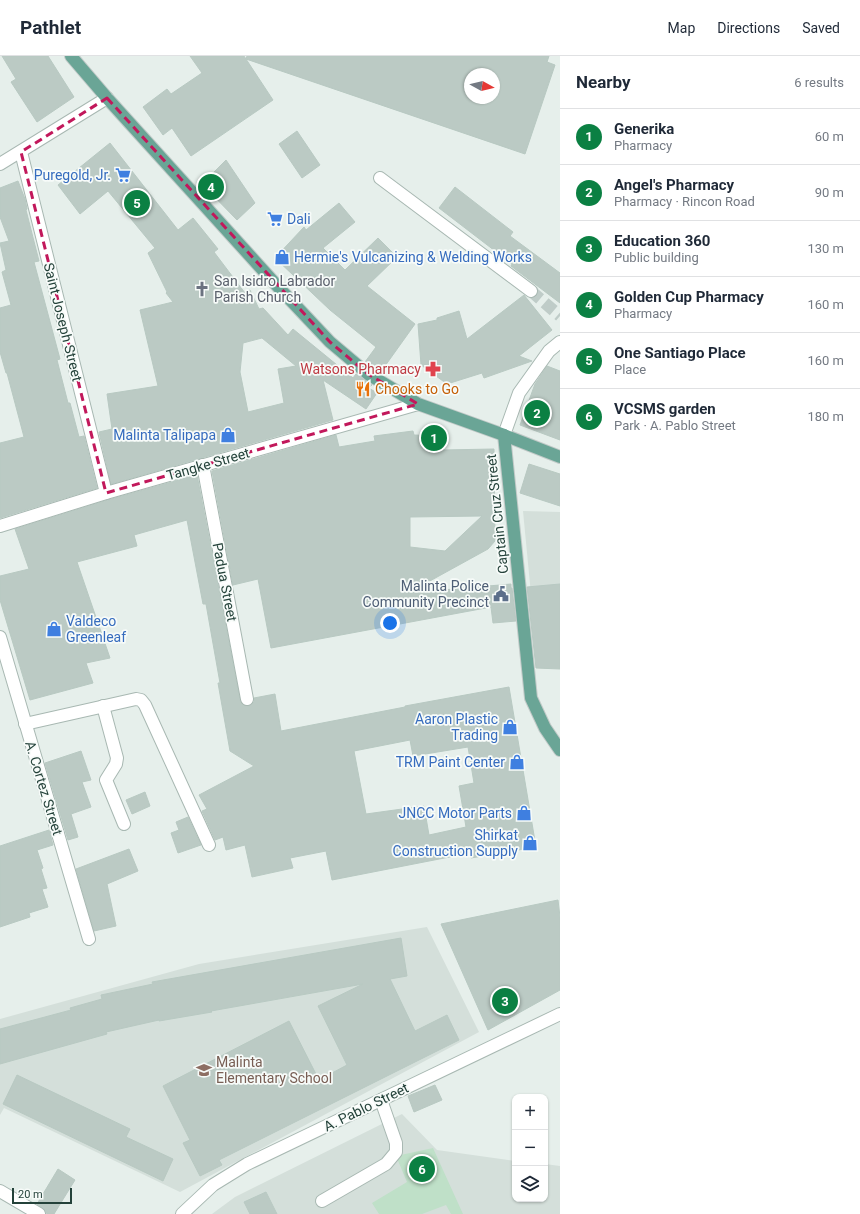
<!DOCTYPE html>
<html lang="en">
<head>
<meta charset="utf-8">
<style>
	body { margin:0; font-family:Roboto,sans-serif; background:#f2f2f3; color:#1f2937 }
	.controls { position:absolute; right:12px; bottom:12px; display:grid; overflow:hidden; border-radius:8px; box-shadow:0 1px 3px #0004 }
	.controls button { width:36px; height:36px; display:grid; place-items:center; padding:0; border:0; border-bottom:1px solid #e0e1e3; background:#fff; color:#1f2937; font:20px sans-serif }
	.compass { position:absolute; left:464px; top:12px; width:36px; height:36px; border-radius:50%; background:#fff; box-shadow:0 1px 3px #0004; rotate:98deg }
	.scale { position:absolute; left:12px; bottom:10px; width:60px; box-sizing:border-box; padding-left:4px; border:2px solid #24423a; border-top:0; font-size:11px; line-height:14px; white-space:nowrap; color:#24423a; -webkit-text-stroke:3px #f7fbf9; paint-order:stroke }
	.you { position:absolute; left:390px; top:567px; width:14px; height:14px; margin:-10px; border:3px solid #fff; border-radius:50%; background:#1a73e8; box-shadow:0 0 0 6px #1a73e833 }
	.badge { display:grid; place-items:center; width:26px; height:26px; border-radius:50%; background:#0b8043; color:#fff; font-size:13px; font-weight:700 }
	.pin { position:absolute; translate:-50% -50%; border:2px solid #fff; box-shadow:0 1px 4px #0006 }
	.list { margin:0; padding:0; list-style:none }
	h2 { display:flex; justify-content:space-between; align-items:center; height:52px; margin:0; padding:0 16px; font-size:17px }
	h2 small { font-size:13px; font-weight:400; color:#747a83 }
	.list li { display:grid; grid-template-columns:26px 1fr auto; gap:12px; align-items:center; box-sizing:border-box; height:56px; padding:0 16px; border-top:1px solid #e0e1e3 }
	.list b { display:block; font-size:15px; white-space:nowrap }
	.list p { margin:0; font-size:13px; white-space:nowrap; color:#747a83 }
	.list em { font-size:13px; font-style:normal; color:#747a83 }
	.icon { flex:none; width:22px; height:22px; fill:none; stroke:currentColor; stroke-width:2; stroke-linecap:round; stroke-linejoin:round }
	.map { position:relative; flex:none; width:560px; height:1158px; overflow:hidden }
	header { display:flex; align-items:center; gap:24px; box-sizing:border-box; height:56px; padding:0 20px; background:#fff; border-bottom:1px solid #e0e1e3 }
	header strong { font-size:19px }
	nav { display:flex; gap:22px; margin-inline-start:auto; font-size:14px }
	main { display:flex }
	aside { flex:1; background:#fff }
	.map>svg:first-child { display:block }
</style>
</head>
<body>
<header>
<strong>Pathlet</strong>
<nav><a>Map</a><a>Directions</a><a>Saved</a></nav>
</header>
<main>
<div class="map">
<svg width="560" height="1158" viewBox="0 0 560 1158">
	<rect width="100%" height="100%" fill="#e6efeb"/>
	<g fill="#d4dfda">
		<polygon points="523,455 560,456 560,579 535,580"/>
		<polygon points="427,871 479,976 180,1136 4,1052 0,1059 0,963 199,908"/>
		<polygon points="402,1058 437,1094 515,1105 515,1143 545,1143 545,1108 560,1110 560,1158 212,1158 235,1141"/>
	</g>
	<polygon fill="#bfe0c8" points="433,1092 463,1158 451,1158 446,1149 422,1158 379,1158 372,1147 407,1126 396,1100"/>
	<g fill="#bbcac4" stroke="#b8c9c2" fill-rule="evenodd">
		<polygon points="2,0 48,0 74,41 37,66 11,26 16,23"/>
		<polygon points="190,0 244,0 273,44 191,100 172,72 163,79 143,51 167,33 171,38 202,17"/>
		<path d="M 247,0 L 549,0 L 547,6 L 555,9 L 525,98 L 246,3 ZM 470,18 L 494,18 L 494,42 L 470,42 Z"/>
		<polygon points="297,75 320,109 302,122 279,88"/>
		<path d="M 110,87 L 178,174 L 193,162 L 218,193 L 214,196 L 245,237 L 250,234 L 259,253 L 263,252 L 288,279 L 293,273 L 353,322 L 356,318 L 372,329 L 369,332 L 377,337 L 366,353 L 323,324 L 333,364 L 111,428 L 99,376 L 112,373 L 107,338 L 158,330 L 140,254 L 173,246 L 166,237 L 167,236 L 148,197 L 155,192 L 108,135 L 80,158 L 58,129 ZM 262,282 L 296,310 L 278,313 L 284,347 L 248,356 L 240,316 L 243,287 Z"/>
		<polygon points="226,104 255,147 237,164 202,128"/>
		<polygon points="18,125 25,143 27,153 26,154 39,205 34,206 60,303 57,304 68,347 70,347 79,381 84,380 97,432 0,462 0,387 24,381 7,317 6,317 0,296 0,252 11,249 2,216 6,214 0,187 9,185 0,161 0,132"/>
		<polygon points="455,131 513,176 510,180 560,217 560,247 511,210 512,208 439,152"/>
		<polygon points="339,147 355,166 323,192 345,214 378,182 397,201 367,230 415,268 380,317 365,306 376,291 330,254 275,202 304,171 306,174"/>
		<polygon points="524,239 552,274 519,300 532,305 484,322 482,317 447,328 421,309 418,268 437,264 437,262 459,255 467,283"/>
		<polygon points="547,310 560,315 560,384 520,369 535,328"/>
		<path d="M 413,375 L 414,379 L 443,380 L 443,394 L 494,393 L 495,485 L 488,493 L 408,537 L 511,528 L 511,532 L 512,532 L 516,565 L 493,567 L 491,551 L 271,592 L 258,523 L 233,529 L 212,415 L 336,379 L 339,391 L 375,385 L 374,380 ZM 482,460 L 445,495 L 410,491 L 410,461 Z"/>
		<polygon points="529,408 560,418 560,450 520,437"/>
		<path d="M 197,419 L 240,644 L 242,648 L 249,650 L 254,646 L 254,642 L 275,638 L 281,675 L 405,651 L 405,650 L 509,631 L 536,791 L 471,802 L 470,797 L 332,824 L 326,795 L 290,802 L 293,812 L 252,821 L 245,789 L 226,794 L 223,781 L 215,784 L 202,755 L 207,753 L 199,739 L 254,710 L 230,695 L 218,627 L 220,627 L 206,548 L 203,548 L 187,464 L 134,479 L 137,490 L 77,506 L 110,602 L 86,607 L 93,627 L 30,644 L 0,544 L 0,520 L 29,513 L 15,473 L 108,444 ZM 410,684 L 413,700 L 468,691 L 474,727 L 459,730 L 466,771 L 429,779 L 424,750 L 366,758 L 354,695 Z"/>
		<polygon points="560,528 560,613 536,612 527,531"/>
		<polygon points="81,695 91,724 82,726 91,751 71,758 78,781 68,784 45,707"/>
		<polygon points="145,736 150,750 132,758 126,744"/>
		<polygon points="188,761 201,789 178,797 171,777 179,774 176,766"/>
		<polygon points="49,774 53,789 37,794 43,812 41,813 47,832 42,833 48,851 29,857 30,861 0,871 0,790"/>
		<polygon points="129,793 138,815 107,828 116,870 94,875 76,813"/>
		<polygon points="558,844 560,861 560,934 488,974 441,868"/>
		<polygon points="401,882 407,920 390,923 415,975 447,959 459,984 219,1104 222,1109 200,1120 183,1087 190,1084 163,1030 289,965 319,1024 347,1009 318,950 363,928 211,955 212,956 159,965 159,964 106,976 107,978 0,1008 0,973 71,954 70,952 102,943 101,939 153,928 152,926"/>
		<polygon points="17,1019 130,1073 126,1081 173,1103 163,1125 3,1048"/>
		<polygon points="435,1029 442,1044 414,1056 408,1040"/>
		<polygon points="58,1113 75,1124 54,1158 47,1158 45,1154 37,1148"/>
		<polygon points="266,1136 277,1158 250,1158 244,1146"/>
	</g>
	<g fill="none" stroke-linecap="round" stroke-linejoin="round">
		<polyline stroke="#bfccc8" stroke-width="12" stroke-dasharray="12 6" stroke-linecap="butt" points="531,235 560,260"/>
		<defs>
			<g id="minor">
				<polyline points="21,96 106,437"/>
				<polyline points="0,108 107,42"/>
				<polyline points="380,122 531,235"/>
				<polyline points="504,379 519,337 549,295 560,286"/>
				<polyline points="203,409 247,643"/>
				<polyline points="0,470 106,437 418,348"/>
				<polyline points="0,581 89,883"/>
				<polyline points="103,650 117,702 116,708 106,724 124,768"/>
				<polyline points="25,668 136,643 141,644 145,649 209,789"/>
				<polyline points="0,1135 39,1158"/>
				<polyline points="322,1145 386,1108 396,1096 396,1087 381,1044"/>
				<polyline points="182,1158 213,1129 247,1108 560,958"/>
			</g>
			<g id="major">
				<polyline points="71,0 107,42 280,233 330,286 368,318 418,348 504,379 560,401"/>
				<polyline points="504,379 531,642 545,672 560,694"/>
			</g>
		</defs>
		<use href="#minor" stroke="#a8b8b2" stroke-width="14"/>
		<use href="#major" stroke="#c2cac8" stroke-width="14"/>
		<use href="#minor" stroke="#fff" stroke-width="12"/>
		<use href="#major" stroke="#6aa596" stroke-width="12"/>
	</g>
	<path fill="none" stroke="#c2185b" stroke-width="3" stroke-dasharray="8 5" stroke-linejoin="round" d="M 107,42 L 330,286 L 368,318 L 418,348 L 106,437 L 21,96 Z"/>
	<defs>
		<symbol id="supermarket-bare" viewBox="-9 -9 18 18"><path d="M-6-5.5h2.5l.6 2H6L4.5 2H-2.5L-4.4-4H-6ZM-1.5 3.2a1.3 1.3 0 1 0 .1 0ZM3 3.2a1.3 1.3 0 1 0 .1 0Z" fill="#3f7fe0" stroke="#f7fbf9" stroke-width="2.5" paint-order="stroke"/></symbol>
		<symbol id="shop-bare" viewBox="-9 -9 18 18"><path d="M-5-2.5h2.3a2.7 3.5 0 0 1 5.4 0H5L5.5 6h-11ZM-1.5-2.5h3a1.5 2.3 0 0 0-3 0Z" fill="#3f7fe0" stroke="#f7fbf9" stroke-width="2.5" paint-order="stroke"/></symbol>
		<symbol id="church-bare" viewBox="-9 -9 18 18"><path d="M-1.2-6h2.4v3.5h3.3v2.4h-3.3V6h-2.4V-.1h-3.3v-2.4h3.3Z" fill="#6b7280" stroke="#f7fbf9" stroke-width="2.5" paint-order="stroke"/></symbol>
		<symbol id="pharmacy-bare" viewBox="-9 -9 18 18"><path d="M-2-6h4v4h4v4h-4v4h-4v-4h-4v-4h4Z" fill="#e0444e" stroke="#f7fbf9" stroke-width="2.5" paint-order="stroke"/></symbol>
		<symbol id="restaurant-bare" viewBox="-9 -9 18 18"><path d="M-5-6h1v4h1v-4h1v4h1v-4h1v5L-1.5 .5V6h-2V.5L-5-1ZM5-6V6H3V1.5H1.5Q1.5-4 5-6Z" fill="#e8710a" stroke="#f7fbf9" stroke-width="2.5" paint-order="stroke"/></symbol>
		<symbol id="civic-bare" viewBox="-9 -9 18 18"><path d="M-.6-6.5H3V-4.5H.6V-3L4-1V1h2V6H-6V1h2V-1L-.6-3ZM-1.2 2.5V6h2.4V2.5Z" fill="#5c6f8a" stroke="#f7fbf9" stroke-width="2.5" paint-order="stroke"/></symbol>
		<symbol id="school-bare" viewBox="-9 -9 18 18"><path d="M0-5L7-2L0 1L-7-2ZM-4 1L0 2.5L4 1V4Q0 6-4 4Z" fill="#8d6e63" stroke="#f7fbf9" stroke-width="2.5" paint-order="stroke"/></symbol>
	</defs>
	<g fill-rule="evenodd">
		<use href="#supermarket-bare" x="112" y="108" width="22" height="22"/>
		<use href="#supermarket-bare" x="264" y="152" width="22" height="22"/>
		<use href="#shop-bare" x="271" y="190" width="22" height="22"/>
		<use href="#church-bare" x="191" y="222" width="22" height="22"/>
		<use href="#pharmacy-bare" x="422" y="302" width="22" height="22"/>
		<use href="#restaurant-bare" x="352" y="322" width="22" height="22"/>
		<use href="#shop-bare" x="217" y="368" width="22" height="22"/>
		<use href="#civic-bare" x="490" y="527" width="22" height="22"/>
		<use href="#shop-bare" x="43" y="562" width="22" height="22"/>
		<use href="#shop-bare" x="499" y="660" width="22" height="22"/>
		<use href="#shop-bare" x="506" y="695" width="22" height="22"/>
		<use href="#shop-bare" x="513" y="746" width="22" height="22"/>
		<use href="#shop-bare" x="519" y="776" width="22" height="22"/>
		<use href="#school-bare" x="193" y="1003" width="22" height="22"/>
	</g>
	<g text-anchor="middle" stroke-width="3.5" stroke-linejoin="round" paint-order="stroke">
		<g font-size="14" fill="#366cbe" stroke="#f7fbf9" text-anchor="end">
			<text x="111" y="124">Puregold, Jr.</text>
			<text x="287" y="168" text-anchor="start">Dali</text>
			<text x="294" y="206" text-anchor="start">Hermie's Vulcanizing &amp; Welding Works</text>
			<text x="216" y="384">Malinta Talipapa</text>
			<text x="66" y="570" text-anchor="start">Valdeco<tspan x="66" dy="16">Greenleaf</tspan></text>
			<text x="498" y="668">Aaron Plastic<tspan x="498" dy="16">Trading</tspan></text>
			<text x="505" y="711">TRM Paint Center</text>
			<text x="512" y="762">JNCC Motor Parts</text>
			<text x="518" y="784">Shirkat<tspan x="518" dy="16">Construction Supply</tspan></text>
		</g>
		<g font-size="14" fill="#5b616d" stroke="#f7fbf9" text-anchor="start">
			<text x="214" y="230">San Isidro Labrador<tspan x="214" dy="16">Parish Church</tspan></text>
		</g>
		<g font-size="14" fill="#24423a" stroke="#f7fbf9">
			<text transform="translate(63 266) rotate(76)" y="5">Saint Joseph Street</text>
			<text transform="translate(208 408) rotate(-16)" y="5">Tangke Street</text>
			<text transform="translate(497 458) rotate(-96)" y="5">Captain Cruz Street</text>
			<text transform="translate(225 526) rotate(79)" y="5">Padua Street</text>
			<text transform="translate(44 732) rotate(73)" y="5">A. Cortez Street</text>
			<text transform="translate(366 1051) rotate(-26)" y="5">A. Pablo Street</text>
		</g>
		<g font-size="14" fill="#be3a42" stroke="#f7fbf9" text-anchor="end">
			<text x="421" y="318">Watsons Pharmacy</text>
		</g>
		<g font-size="14" fill="#c56008" stroke="#f7fbf9" text-anchor="start">
			<text x="375" y="338">Chooks to Go</text>
		</g>
		<g font-size="14" fill="#4e5e75" stroke="#f7fbf9" text-anchor="end">
			<text x="489" y="535">Malinta Police<tspan x="489" dy="16">Community Precinct</tspan></text>
		</g>
		<g font-size="14" fill="#785e54" stroke="#f7fbf9" text-anchor="start">
			<text x="216" y="1011">Malinta<tspan x="216" dy="16">Elementary School</tspan></text>
		</g>
	</g>
</svg>
<div class="controls">
<button>+</button>
<button>−</button>
<button><svg class="icon" aria-label="layers" viewBox="0 0 24 24"><path d="M12 4l9 5-9 5-9-5zM3 14l9 5 9-5"/></svg></button>
</div>
<svg class="compass" viewBox="-18 -18 36 36"><path d="M0-13l5 13h-10z" fill="#e53935"/><path d="M0 13l5-13h-10z" fill="#747a83"/></svg>
<div class="scale">20 m</div>
<div class="you"></div>
<div class="pin badge" style="left:434px;top:382px">1</div>
<div class="pin badge" style="left:537px;top:357px">2</div>
<div class="pin badge" style="left:505px;top:945px">3</div>
<div class="pin badge" style="left:211px;top:131px">4</div>
<div class="pin badge" style="left:137px;top:147px">5</div>
<div class="pin badge" style="left:422px;top:1113px">6</div>
</div>
<aside>
<h2>Nearby<small>6 results</small></h2>
<ul class="list">
<li><span class="badge">1</span><div><b>Generika</b><p>Pharmacy</p></div><em>60 m</em></li>
<li><span class="badge">2</span><div><b>Angel's Pharmacy</b><p>Pharmacy · Rincon Road</p></div><em>90 m</em></li>
<li><span class="badge">3</span><div><b>Education 360</b><p>Public building</p></div><em>130 m</em></li>
<li><span class="badge">4</span><div><b>Golden Cup Pharmacy</b><p>Pharmacy</p></div><em>160 m</em></li>
<li><span class="badge">5</span><div><b>One Santiago Place</b><p>Place</p></div><em>160 m</em></li>
<li><span class="badge">6</span><div><b>VCSMS garden</b><p>Park · A. Pablo Street</p></div><em>180 m</em></li>
</ul>
</aside>
</main>
</body>
</html>
